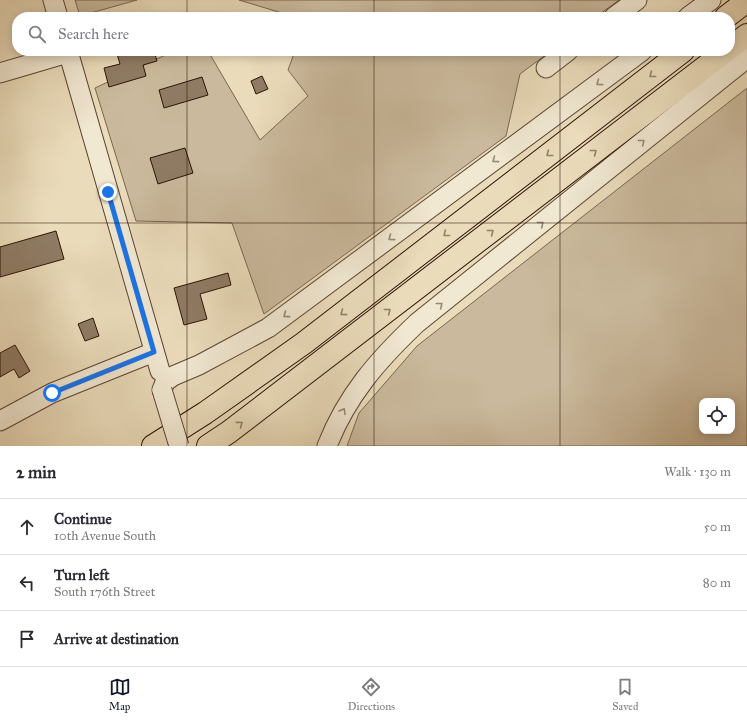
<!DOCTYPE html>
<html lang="en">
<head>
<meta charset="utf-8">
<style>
	body { margin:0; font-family:"IM FELL Great Primer",serif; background:#f7f7f7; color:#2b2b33 }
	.controls { position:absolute; right:12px; bottom:12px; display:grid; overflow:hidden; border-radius:8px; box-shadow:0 2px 10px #0003 }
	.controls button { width:36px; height:36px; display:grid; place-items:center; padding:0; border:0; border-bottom:1px solid #e1e1e2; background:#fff; color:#2b2b33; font:20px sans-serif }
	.stop { position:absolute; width:12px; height:12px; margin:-9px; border:3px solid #1a73e8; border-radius:50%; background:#fff }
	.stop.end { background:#1a73e8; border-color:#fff; box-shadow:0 1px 4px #0008 }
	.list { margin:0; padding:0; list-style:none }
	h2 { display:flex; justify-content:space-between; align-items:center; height:52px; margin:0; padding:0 16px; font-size:17px }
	h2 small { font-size:13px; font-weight:400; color:#7c7c81 }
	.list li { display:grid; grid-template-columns:26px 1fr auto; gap:12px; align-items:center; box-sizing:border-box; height:56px; padding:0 16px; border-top:1px solid #e1e1e2 }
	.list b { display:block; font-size:15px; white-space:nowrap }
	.list p { margin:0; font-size:13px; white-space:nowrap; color:#7c7c81 }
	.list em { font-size:13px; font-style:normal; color:#7c7c81 }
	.icon { flex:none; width:22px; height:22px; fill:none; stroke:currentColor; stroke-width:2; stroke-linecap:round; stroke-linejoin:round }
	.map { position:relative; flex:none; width:747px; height:446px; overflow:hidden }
	.search { position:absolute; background:#fff; box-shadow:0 2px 10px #0003; left:12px; right:12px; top:12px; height:44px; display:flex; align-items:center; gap:10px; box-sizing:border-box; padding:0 14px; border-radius:16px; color:#7c7c81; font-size:15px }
	.sheet { height:220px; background:#fff }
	nav { display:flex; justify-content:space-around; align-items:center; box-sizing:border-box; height:56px; border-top:1px solid #e1e1e2; background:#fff; font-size:11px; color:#7c7c81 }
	nav a { display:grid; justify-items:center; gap:2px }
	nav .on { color:#111827 }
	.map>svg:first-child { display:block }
</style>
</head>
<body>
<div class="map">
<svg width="747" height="446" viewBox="0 0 747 446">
	<rect width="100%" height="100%" fill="#eadbba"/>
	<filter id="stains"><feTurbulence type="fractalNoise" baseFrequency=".005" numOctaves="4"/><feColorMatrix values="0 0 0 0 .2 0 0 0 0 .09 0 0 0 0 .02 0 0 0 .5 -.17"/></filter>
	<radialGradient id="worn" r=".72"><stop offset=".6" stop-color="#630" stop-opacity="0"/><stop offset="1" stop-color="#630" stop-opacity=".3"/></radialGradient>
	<g fill="#cab99c" stroke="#7b6652" fill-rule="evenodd">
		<polygon points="75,0 137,0 80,16"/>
		<polygon points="239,0 619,0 596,17 295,17"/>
		<polygon points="174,51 208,51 260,140 308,96 288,70 295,51 551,51 520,74 506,136 264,314 232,223 136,221 95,88"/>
		<path d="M 747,88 L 747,446 L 347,446 L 359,413 L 417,346 ZM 702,401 L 732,401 L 732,431 L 702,431 Z"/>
	</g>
	<g fill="#8f7b64" stroke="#2c1307">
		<polygon points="127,51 154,51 157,61 143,65 146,76 109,87 104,68 120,64 117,54"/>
		<polygon points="262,76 268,89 256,94 251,81"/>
		<polygon points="202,77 208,95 164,108 159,90"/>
		<polygon points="185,148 193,173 158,184 150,158"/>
		<polygon points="56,231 64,259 0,277 0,247"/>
		<polygon points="228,273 231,285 200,294 207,319 184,325 174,288"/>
		<polygon points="93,318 99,336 85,341 78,324"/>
		<polygon points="15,345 30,371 19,378 14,369 0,377 0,353"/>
	</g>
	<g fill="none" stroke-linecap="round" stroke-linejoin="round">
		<defs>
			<g id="minor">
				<polyline points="53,0 58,17"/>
				<polyline points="614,17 637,0"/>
				<polyline points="688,17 711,0"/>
				<polyline points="68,51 160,371"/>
				<polyline points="546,68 568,51"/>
				<polyline points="0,73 68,53"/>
				<polyline points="162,390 165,382 173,376 199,365 268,328 642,51"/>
				<polyline points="0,421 52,393 154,352"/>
				<path d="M 327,446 C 347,395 378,360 417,323 L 747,58"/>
			</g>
			<g id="highway">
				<polyline points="726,17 747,1"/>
				<polyline points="730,48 747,35"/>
				<polyline points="153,446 205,413 304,343 683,51"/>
				<polyline points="208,446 229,432 726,51"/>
			</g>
		</defs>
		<use href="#minor" stroke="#5c4534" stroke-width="21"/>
		<use href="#highway" stroke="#2c1307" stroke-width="24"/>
		<use href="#minor" stroke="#f1e8d2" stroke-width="19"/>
		<use href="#highway" stroke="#eadbba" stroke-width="22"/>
		<defs>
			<polyline id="minor-bridge" points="162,390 179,446"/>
		</defs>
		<use href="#minor-bridge" stroke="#5c4534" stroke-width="21" stroke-linecap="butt"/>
		<use href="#minor-bridge" stroke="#f1e8d2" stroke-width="19"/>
	</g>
	<defs><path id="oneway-chevron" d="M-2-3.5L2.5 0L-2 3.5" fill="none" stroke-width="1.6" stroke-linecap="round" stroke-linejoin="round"/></defs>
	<g stroke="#948169">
		<use href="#oneway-chevron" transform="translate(652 75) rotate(142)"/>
		<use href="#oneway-chevron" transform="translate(594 152) rotate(-38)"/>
		<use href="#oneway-chevron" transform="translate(549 154) rotate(142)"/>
		<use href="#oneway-chevron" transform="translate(491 232) rotate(-38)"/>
		<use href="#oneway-chevron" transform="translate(446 234) rotate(142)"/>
		<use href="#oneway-chevron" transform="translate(388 311) rotate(-38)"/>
		<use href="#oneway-chevron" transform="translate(343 313) rotate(143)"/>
		<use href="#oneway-chevron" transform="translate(240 424) rotate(-37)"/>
	</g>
	<g stroke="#988877">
		<use href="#oneway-chevron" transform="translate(599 83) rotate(143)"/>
		<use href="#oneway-chevron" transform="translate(642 142) rotate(-39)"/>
		<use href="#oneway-chevron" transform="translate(495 160) rotate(143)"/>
		<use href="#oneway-chevron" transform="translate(541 224) rotate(-39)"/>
		<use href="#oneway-chevron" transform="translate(391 238) rotate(143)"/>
		<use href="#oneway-chevron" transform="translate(440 305) rotate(-39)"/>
		<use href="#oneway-chevron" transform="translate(286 315) rotate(143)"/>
		<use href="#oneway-chevron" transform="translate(343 411) rotate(-60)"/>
	</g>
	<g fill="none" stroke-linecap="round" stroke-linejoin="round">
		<polyline stroke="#1a73e8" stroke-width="5" points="52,393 154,352 108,192"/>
	</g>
	<path fill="none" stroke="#2c1307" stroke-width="1" stroke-opacity="0.55" d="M 187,0 L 187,17M 374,0 L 374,17M 560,0 L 560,17M 187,51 L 187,446M 374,51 L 374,446M 560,51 L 560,446M 0,223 L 747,223"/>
	<rect width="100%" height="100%" filter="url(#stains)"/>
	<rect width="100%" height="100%" fill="url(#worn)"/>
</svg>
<div class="controls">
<button><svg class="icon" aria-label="locate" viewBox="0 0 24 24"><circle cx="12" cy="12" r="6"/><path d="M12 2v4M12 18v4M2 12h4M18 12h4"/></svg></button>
</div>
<div class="stop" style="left:52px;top:393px"></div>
<div class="stop end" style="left:108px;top:192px"></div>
<div class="search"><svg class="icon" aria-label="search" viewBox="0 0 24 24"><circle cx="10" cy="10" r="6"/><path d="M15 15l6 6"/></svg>Search here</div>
</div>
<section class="sheet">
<h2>2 min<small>Walk · 130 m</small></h2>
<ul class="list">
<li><svg class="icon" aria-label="ahead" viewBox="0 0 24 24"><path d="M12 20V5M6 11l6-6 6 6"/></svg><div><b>Continue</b><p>10th Avenue South</p></div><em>50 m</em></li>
<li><svg class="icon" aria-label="left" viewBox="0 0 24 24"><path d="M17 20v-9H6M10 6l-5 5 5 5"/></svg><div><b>Turn left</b><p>South 176th Street</p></div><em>80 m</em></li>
<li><svg class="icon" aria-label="arrive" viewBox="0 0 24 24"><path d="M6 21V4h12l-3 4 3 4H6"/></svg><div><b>Arrive at destination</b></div></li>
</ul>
</section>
<nav>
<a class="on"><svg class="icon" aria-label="map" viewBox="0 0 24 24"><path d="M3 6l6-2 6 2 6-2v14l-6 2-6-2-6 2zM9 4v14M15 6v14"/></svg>Map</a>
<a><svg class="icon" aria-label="directions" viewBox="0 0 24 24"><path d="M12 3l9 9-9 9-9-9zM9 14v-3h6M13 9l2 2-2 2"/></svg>Directions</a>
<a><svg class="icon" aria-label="saved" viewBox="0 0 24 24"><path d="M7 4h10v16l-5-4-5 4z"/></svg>Saved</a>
</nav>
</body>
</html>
